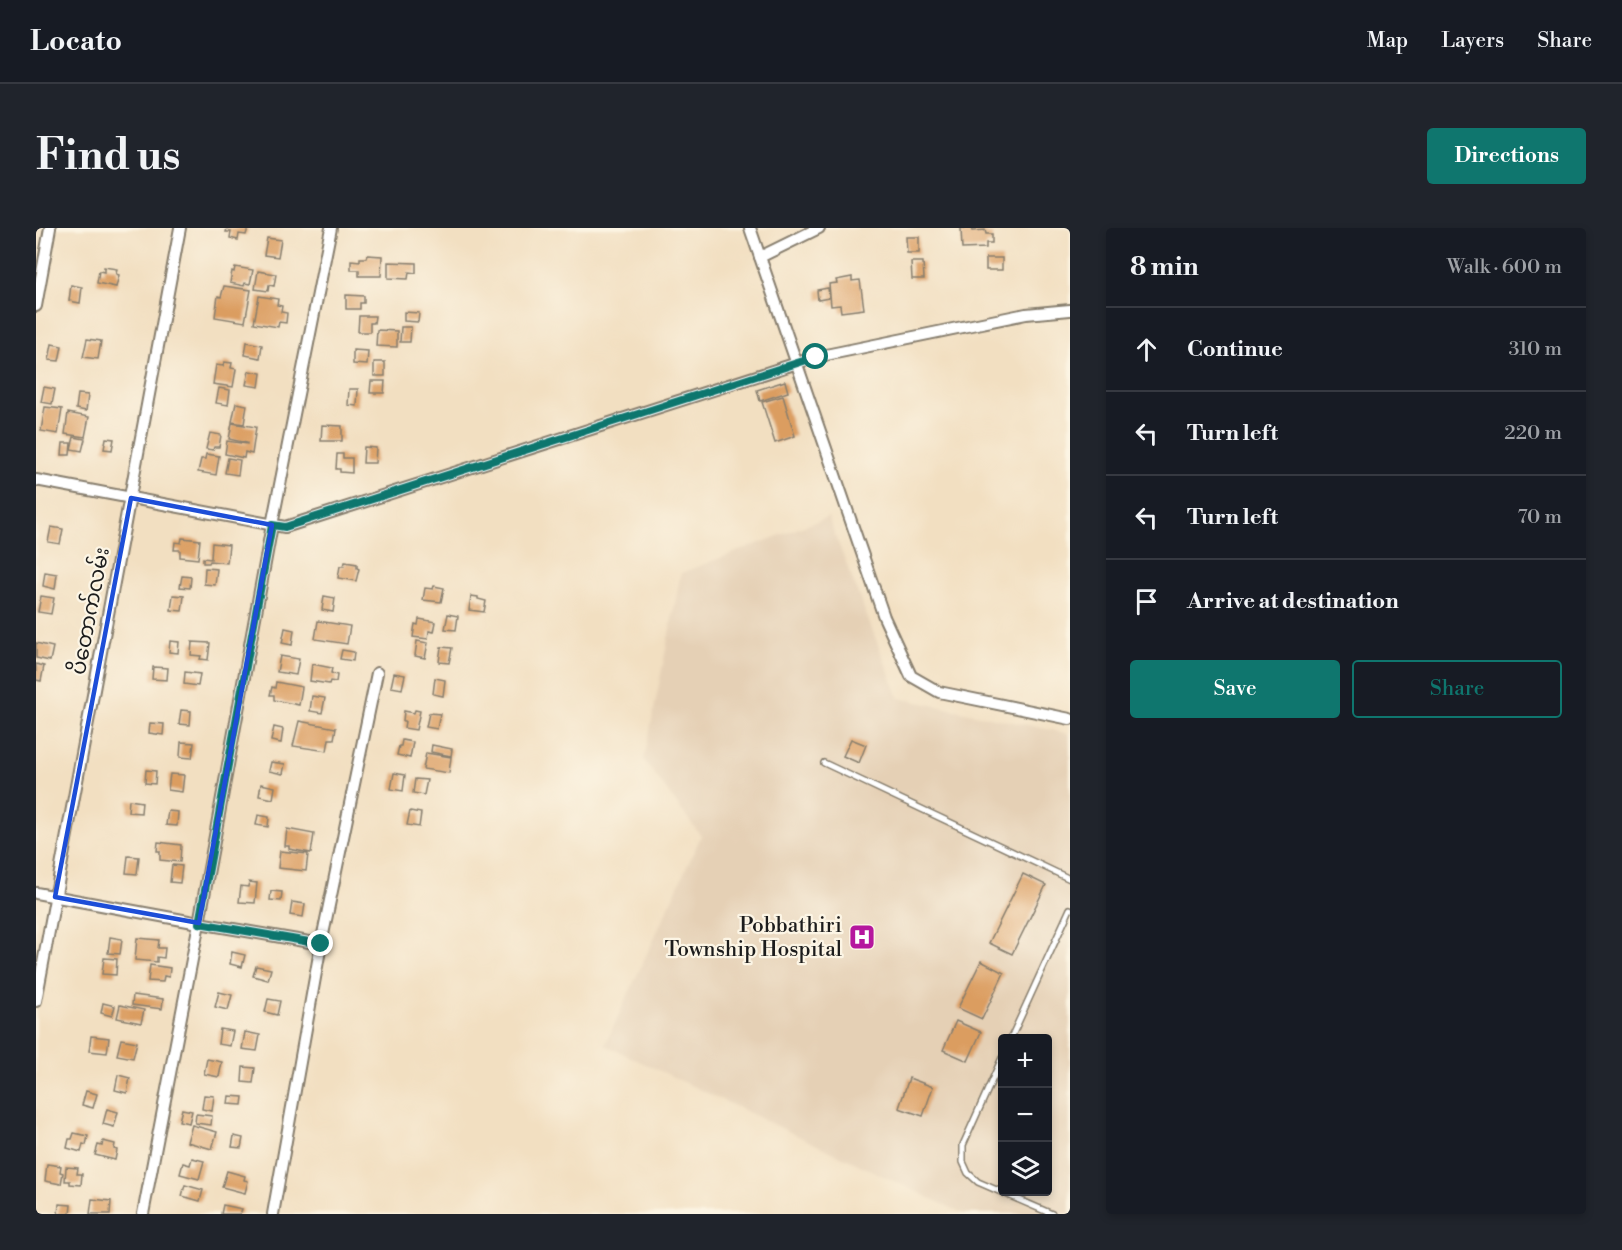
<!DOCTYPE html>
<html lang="en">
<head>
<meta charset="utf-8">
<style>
	body { margin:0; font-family:"Libre Bodoni","Noto Sans Myanmar",serif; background:#20242c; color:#f1f3f6 }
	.controls { position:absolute; right:18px; bottom:18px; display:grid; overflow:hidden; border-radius:6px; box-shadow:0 3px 9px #0003 }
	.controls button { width:54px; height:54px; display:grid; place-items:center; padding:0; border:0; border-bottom:2px solid #363941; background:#171b24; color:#f1f3f6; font:30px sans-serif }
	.stop { position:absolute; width:18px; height:18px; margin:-14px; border:4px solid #0f766e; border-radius:50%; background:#fff }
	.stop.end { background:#0f766e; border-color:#fff; box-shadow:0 2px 6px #0008 }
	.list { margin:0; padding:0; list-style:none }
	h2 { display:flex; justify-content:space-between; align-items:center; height:78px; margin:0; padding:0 24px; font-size:26px }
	h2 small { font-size:20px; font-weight:400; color:#9ea1a6 }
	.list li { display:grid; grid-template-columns:39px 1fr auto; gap:18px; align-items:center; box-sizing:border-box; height:84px; padding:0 24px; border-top:2px solid #363941 }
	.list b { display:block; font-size:22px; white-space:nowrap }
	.list em { font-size:20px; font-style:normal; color:#9ea1a6 }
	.actions { display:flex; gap:12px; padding:18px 24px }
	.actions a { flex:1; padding:14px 0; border:2px solid #0f766e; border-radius:6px; text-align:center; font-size:21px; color:#0f766e }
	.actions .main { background:#0f766e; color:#fff }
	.icon { flex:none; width:33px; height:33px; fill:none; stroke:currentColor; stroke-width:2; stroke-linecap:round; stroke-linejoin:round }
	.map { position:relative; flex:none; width:1034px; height:986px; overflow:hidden; border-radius:6px }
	header { display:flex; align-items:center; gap:36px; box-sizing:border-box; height:84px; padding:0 30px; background:#171b24; border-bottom:2px solid #363941 }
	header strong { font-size:28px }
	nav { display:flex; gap:33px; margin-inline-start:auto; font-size:21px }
	.intro { display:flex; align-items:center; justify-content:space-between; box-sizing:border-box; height:144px; padding:0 36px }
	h1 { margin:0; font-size:42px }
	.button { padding:15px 27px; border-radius:6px; background:#0f766e; color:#fff; font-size:21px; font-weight:700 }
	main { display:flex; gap:36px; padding:0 36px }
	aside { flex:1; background:#171b24; border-radius:6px; box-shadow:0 3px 9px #0003 }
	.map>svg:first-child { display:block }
</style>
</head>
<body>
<header>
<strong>Locato</strong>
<nav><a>Map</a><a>Layers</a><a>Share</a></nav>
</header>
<div class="intro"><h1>Find us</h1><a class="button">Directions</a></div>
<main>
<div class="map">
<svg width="1034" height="986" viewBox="0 0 1034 986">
	<rect width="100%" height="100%" fill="#fcf5e5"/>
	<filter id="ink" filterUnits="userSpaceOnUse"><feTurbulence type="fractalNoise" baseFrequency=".0167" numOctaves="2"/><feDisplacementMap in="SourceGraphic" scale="12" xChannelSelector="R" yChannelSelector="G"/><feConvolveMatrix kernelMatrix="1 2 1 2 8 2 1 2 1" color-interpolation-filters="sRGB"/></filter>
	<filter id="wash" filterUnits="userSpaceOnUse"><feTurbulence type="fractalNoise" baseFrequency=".008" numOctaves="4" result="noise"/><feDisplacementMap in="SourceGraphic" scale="24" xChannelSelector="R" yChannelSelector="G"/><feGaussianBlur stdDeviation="1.35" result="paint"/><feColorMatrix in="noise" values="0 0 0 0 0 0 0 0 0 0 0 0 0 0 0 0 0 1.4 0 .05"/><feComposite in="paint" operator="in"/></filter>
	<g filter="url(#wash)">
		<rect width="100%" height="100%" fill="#f2dfc1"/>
		<path fill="#e5d0b5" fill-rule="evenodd" d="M 792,289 L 863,470 L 1034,506 L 1034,986 L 928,986 L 569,817 L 665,608 L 608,532 L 645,345 ZM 966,810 L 1011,810 L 1011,964 L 966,964 Z"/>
		<g id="blocks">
			<g fill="#db9d61">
				<polygon points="191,0 212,0 210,7 203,6 202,12 194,10 195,4 190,4"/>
				<polygon points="925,0 936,0 936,3 949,2 950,6 956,6 956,15 950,15 950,20 926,21"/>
				<polygon points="870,9 883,9 883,25 871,25"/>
				<polygon points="231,10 245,12 242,29 228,27"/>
				<polygon points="331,27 346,28 345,48 323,48 323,42 315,42 315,32 324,33 324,30 330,30"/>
				<rect x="950" y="30" width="16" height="12"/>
				<polygon points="352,34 380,35 380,45 373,44 372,51 352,50"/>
				<polygon points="875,34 887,34 888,51 876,51"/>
				<polygon points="68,39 81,41 80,46 83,47 80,59 61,55 63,43 68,44"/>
				<polygon points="199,39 217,42 214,56 209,55 208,58 194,55 196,43 198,44"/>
				<polygon points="222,43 240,46 238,58 233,57 232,63 219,61"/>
				<polygon points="816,49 816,53 824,52 828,81 805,84 804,77 795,78 793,56 801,55 800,52"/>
				<polygon points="35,57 46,59 44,75 33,73"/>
				<polygon points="188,58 215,62 209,94 179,89 182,68 185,69"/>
				<polygon points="792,60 793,70 782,72 781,62"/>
				<polygon points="310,67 328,68 328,75 324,75 324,81 310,81"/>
				<polygon points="223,68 242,71 241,77 246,78 245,84 251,85 250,95 243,94 242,99 218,95"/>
				<polygon points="368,84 383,85 382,94 368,93"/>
				<polygon points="323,88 339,88 338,95 334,95 334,104 322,104"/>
				<polygon points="365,99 375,99 374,114 364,114"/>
				<polygon points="341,102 361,103 361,119 340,118"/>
				<polygon points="51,111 65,113 62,131 47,129"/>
				<polygon points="211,114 226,117 224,130 209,127"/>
				<polygon points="16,116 26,118 23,133 13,132"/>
				<polygon points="317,122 332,123 331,137 317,136"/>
				<polygon points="188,134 196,135 195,140 200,141 197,159 177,156 180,137 187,138"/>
				<rect x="338" y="134" width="11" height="14"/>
				<polygon points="213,143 225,145 223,159 210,157"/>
				<polygon points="335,153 349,153 348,165 334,165"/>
				<polygon points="749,153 752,164 724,173 721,162"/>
				<polygon points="8,159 19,161 16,176 5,174"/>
				<polygon points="183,160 194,162 192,177 180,175"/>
				<polygon points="313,161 322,161 321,178 312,177"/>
				<polygon points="42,166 52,167 50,183 40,181"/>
				<polygon points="747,168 759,208 739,215 726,174"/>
				<polygon points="200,175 211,177 208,196 196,194"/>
				<polygon points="9,179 26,181 22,206 5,203"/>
				<polygon points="32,185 53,189 49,209 29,206"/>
				<polygon points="196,195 220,199 216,226 209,224 208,230 189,226 191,213 211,216 211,215 193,211"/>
				<polygon points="286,197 306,198 306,213 285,213"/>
				<polygon points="174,205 185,207 183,219 178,219 177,222 170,221"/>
				<polygon points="38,209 49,211 46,223 35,221"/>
				<polygon points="70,210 78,211 76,222 68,221"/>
				<polygon points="27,215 35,215 34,227 26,227"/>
				<polygon points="328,219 340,220 339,235 327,235"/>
				<polygon points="170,226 183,228 180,247 162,244 165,231 169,231"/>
				<polygon points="301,226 307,226 307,230 316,230 316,245 304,244 304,241 300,241"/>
				<polygon points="192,230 204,232 202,247 189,245"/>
				<polygon points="15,299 27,301 24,316 12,314"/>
				<polygon points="146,310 164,312 162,331 144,329 144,322 138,322 139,314 145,315"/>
				<polygon points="176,315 193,317 191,335 174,333 173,335 167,335 167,330 175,331"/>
				<polygon points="309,334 321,336 321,340 323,341 320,353 302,350 304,338 308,338"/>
				<polygon points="169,340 181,341 179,357 168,356"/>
				<polygon points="9,344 21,346 19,361 7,358"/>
				<polygon points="146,348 155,349 154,360 144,359"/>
				<polygon points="398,358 408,360 405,374 387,372 389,360 397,361"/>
				<polygon points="137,367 148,368 146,383 135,382"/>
				<polygon points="5,368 18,370 15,386 2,384"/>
				<polygon points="288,368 299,370 297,384 286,382"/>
				<polygon points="435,368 442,369 442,371 450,373 448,384 433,382"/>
				<polygon points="412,386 422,388 420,402 409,401"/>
				<polygon points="383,391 400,394 398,404 393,403 392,411 377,409 379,396 382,397"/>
				<polygon points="282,393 314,398 311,416 279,411"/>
				<polygon points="249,400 258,402 256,417 246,415"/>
				<polygon points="134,413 143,414 142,425 133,424"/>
				<polygon points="381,413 392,415 389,430 379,428"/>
				<polygon points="156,414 174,415 172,432 164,431 165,428 155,427"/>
				<polygon points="0,415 17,419 14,433 0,430"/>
				<polygon points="405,419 416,420 413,435 403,434"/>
				<polygon points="306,422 318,424 317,433 304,431"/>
				<polygon points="244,428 263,431 260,447 241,444"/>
				<polygon points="0,436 8,438 5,453 0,452"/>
				<polygon points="276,436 296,440 295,445 301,447 300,454 294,453 293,456 274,453"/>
				<polygon points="117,439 132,440 131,452 116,451"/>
				<polygon points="149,444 164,446 162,458 148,456"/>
				<polygon points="358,445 369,447 366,461 355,459"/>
				<polygon points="399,450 409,452 407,468 397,466"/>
				<polygon points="240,454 266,459 263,477 238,472 238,467 234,467 236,459 239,460"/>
				<polygon points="276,468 289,470 286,485 274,483"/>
				<polygon points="145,482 155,483 154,497 143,496"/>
				<polygon points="379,482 384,483 380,502 368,500 369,493 367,493 368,483 378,485"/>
				<polygon points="393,485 404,486 401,501 390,499"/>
				<polygon points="263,493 300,500 298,511 293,511 291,523 257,518"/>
				<polygon points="114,495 128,496 127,507 113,505"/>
				<polygon points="238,499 247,501 245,515 235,513"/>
				<polygon points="815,511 830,517 823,535 807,528"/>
				<polygon points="366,512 377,514 374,530 361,527 363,518 365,518"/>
				<polygon points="145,514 158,515 156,530 144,529"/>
				<polygon points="396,517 416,521 415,528 395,524"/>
				<polygon points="390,525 415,529 413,545 387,541"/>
				<polygon points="235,534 249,536 247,546 233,543"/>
				<polygon points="110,542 120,543 119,556 109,555"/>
				<polygon points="358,545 369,547 367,563 355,561"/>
				<polygon points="134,546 148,547 146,564 132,562"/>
				<polygon points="379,551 391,552 388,567 377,565"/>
				<polygon points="225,556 239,559 237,571 223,568"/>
				<polygon points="93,572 106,574 105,585 92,584"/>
				<polygon points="132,583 142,584 141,598 130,597"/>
				<polygon points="374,583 385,585 383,599 371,597"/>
				<polygon points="222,587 233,589 232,599 220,597"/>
				<polygon points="251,601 278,606 275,625 253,621 253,618 249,618"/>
				<polygon points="122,614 145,617 144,634 124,632 124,623 121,623"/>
				<polygon points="244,623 272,626 270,643 242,640"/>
				<polygon points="92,628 103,629 101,646 90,645"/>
				<polygon points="136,637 146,638 144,655 134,654"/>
				<polygon points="987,646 1010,657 976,726 953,715"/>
				<polygon points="213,654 221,655 219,675 203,674 205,658 212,659"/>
				<polygon points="235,663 246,664 245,673 234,672"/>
				<polygon points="256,674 269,676 267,689 254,687"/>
				<polygon points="74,709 86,711 84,726 72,725"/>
				<polygon points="101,710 123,712 122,720 129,720 128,730 121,729 121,734 99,732"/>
				<polygon points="196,724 209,727 206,739 194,736"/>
				<polygon points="68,730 81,731 80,747 66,746"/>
				<polygon points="945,733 968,745 946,791 922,780"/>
				<polygon points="114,737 134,740 133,749 128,748 127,754 112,753"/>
				<polygon points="220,738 235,741 232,752 217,748"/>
				<polygon points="183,764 196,767 192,782 179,779"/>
				<polygon points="97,767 127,771 126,781 96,777"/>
				<polygon points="232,771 244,773 241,787 229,784"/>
				<polygon points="67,775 79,778 76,788 65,785"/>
				<polygon points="84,777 108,782 105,795 81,790"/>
				<polygon points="920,793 945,804 932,833 907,822"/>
				<polygon points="184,801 197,803 194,818 182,816"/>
				<polygon points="209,804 224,807 221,823 206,821"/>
				<polygon points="55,808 73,810 71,825 53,823"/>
				<polygon points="85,811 101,814 97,830 81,827"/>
				<polygon points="171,831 186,834 183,849 168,846"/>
				<polygon points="207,839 219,840 217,855 206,854"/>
				<polygon points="82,847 94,850 91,865 79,862"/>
				<polygon points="873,850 897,859 887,888 863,880"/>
				<polygon points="50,863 61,866 57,880 46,877"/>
				<polygon points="168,867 178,868 176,883 166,881"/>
				<polygon points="193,868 207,869 206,877 192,876"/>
				<polygon points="71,881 82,884 78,899 67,896"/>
				<polygon points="146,881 156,883 153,895 143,893"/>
				<polygon points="160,886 176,888 175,897 159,895"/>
				<polygon points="156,897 181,904 176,921 151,914"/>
				<polygon points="38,905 52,908 50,917 47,916 45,924 31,920 33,911 36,911"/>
				<polygon points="198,908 207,910 205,920 196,919"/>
				<polygon points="67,913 79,916 78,921 81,922 79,932 59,927 62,917 66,918"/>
				<polygon points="156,930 168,933 163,951 144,946 147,935 154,937"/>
				<polygon points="11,936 25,938 24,944 27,945 25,956 9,953"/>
				<polygon points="30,939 42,940 41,946 46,946 45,957 34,956 34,953 29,953"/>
				<polygon points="191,943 209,948 208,952 212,953 209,965 186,959"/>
				<polygon points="149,957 167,962 164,973 146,968"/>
				<polygon points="56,971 75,973 74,986 54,986"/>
				<polygon points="23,976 35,977 34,986 22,986"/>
				<polygon points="187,977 206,981 204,986 185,986"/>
			</g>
		</g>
	</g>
	<g filter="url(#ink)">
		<use href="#blocks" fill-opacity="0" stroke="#877e6e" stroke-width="1.5"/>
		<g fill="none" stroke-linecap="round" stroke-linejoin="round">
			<defs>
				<g id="lane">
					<polyline points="788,535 1034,651"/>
					<polyline points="975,810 1034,681"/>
					<polyline points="966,830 927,917 927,934 932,945 942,954 1016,986"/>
				</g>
				<g id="street">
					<polyline points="714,0 848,389 875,448 903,464 1034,491"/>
					<polyline points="724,29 783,0"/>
					<polyline points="0,78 14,0"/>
					<polyline points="0,252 249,299 780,129 990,86 1034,82"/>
					<polyline points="0,665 163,695 285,716"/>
					<polyline points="0,773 144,0"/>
					<polyline points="107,986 163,695 236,297 295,0"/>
					<polyline points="237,986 285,716 341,445"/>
				</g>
			</defs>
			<use href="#lane" stroke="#877e6e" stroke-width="8"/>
			<use href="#street" stroke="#877e6e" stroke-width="14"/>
			<use href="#lane" stroke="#fff" stroke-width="5"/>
			<use href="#street" stroke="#fff" stroke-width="10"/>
		</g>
	</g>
	<g fill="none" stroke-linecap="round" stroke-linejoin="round" filter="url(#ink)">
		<polyline stroke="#0f766e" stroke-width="8" points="285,716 163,695 236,297 249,299 780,129"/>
	</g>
	<path fill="none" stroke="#1d4ed8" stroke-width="4.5" stroke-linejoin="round" d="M 95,270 L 236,297 L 163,695 L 19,669 Z"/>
	<defs>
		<symbol id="hospital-square" viewBox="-11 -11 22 22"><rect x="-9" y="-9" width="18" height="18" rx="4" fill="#b5179e" stroke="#fcf5e5"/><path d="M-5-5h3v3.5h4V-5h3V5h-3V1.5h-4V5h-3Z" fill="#fff"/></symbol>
	</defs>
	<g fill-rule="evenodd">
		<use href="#hospital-square" x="811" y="694" width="30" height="30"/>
	</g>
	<g text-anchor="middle" stroke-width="4.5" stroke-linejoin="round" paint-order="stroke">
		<g font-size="21" fill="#1c1c1c" stroke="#fcf5e5">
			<text transform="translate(54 383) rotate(-79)" y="7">ပိတောက်လမ်း</text>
		</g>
		<g font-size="21" fill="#1c1c1c" stroke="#fcf5e5" text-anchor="end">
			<text x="806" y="704">Pobbathiri<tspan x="806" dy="24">Township Hospital</tspan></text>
		</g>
	</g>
</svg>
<div class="controls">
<button>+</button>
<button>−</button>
<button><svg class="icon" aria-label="layers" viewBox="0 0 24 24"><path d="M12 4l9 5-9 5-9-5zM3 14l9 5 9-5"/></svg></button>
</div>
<div class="stop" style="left:780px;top:129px"></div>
<div class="stop end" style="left:285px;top:716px"></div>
</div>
<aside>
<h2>8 min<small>Walk · 600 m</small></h2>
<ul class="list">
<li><svg class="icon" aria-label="ahead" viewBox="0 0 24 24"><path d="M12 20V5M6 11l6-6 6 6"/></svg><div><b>Continue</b></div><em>310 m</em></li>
<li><svg class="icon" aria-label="left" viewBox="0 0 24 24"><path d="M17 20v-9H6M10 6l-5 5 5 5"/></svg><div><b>Turn left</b></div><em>220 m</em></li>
<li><svg class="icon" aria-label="left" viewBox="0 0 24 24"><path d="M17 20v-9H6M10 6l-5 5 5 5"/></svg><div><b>Turn left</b></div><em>70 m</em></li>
<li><svg class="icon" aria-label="arrive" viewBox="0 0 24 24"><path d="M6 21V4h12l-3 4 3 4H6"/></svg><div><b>Arrive at destination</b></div></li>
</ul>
<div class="actions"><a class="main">Save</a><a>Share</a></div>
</aside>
</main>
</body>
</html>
